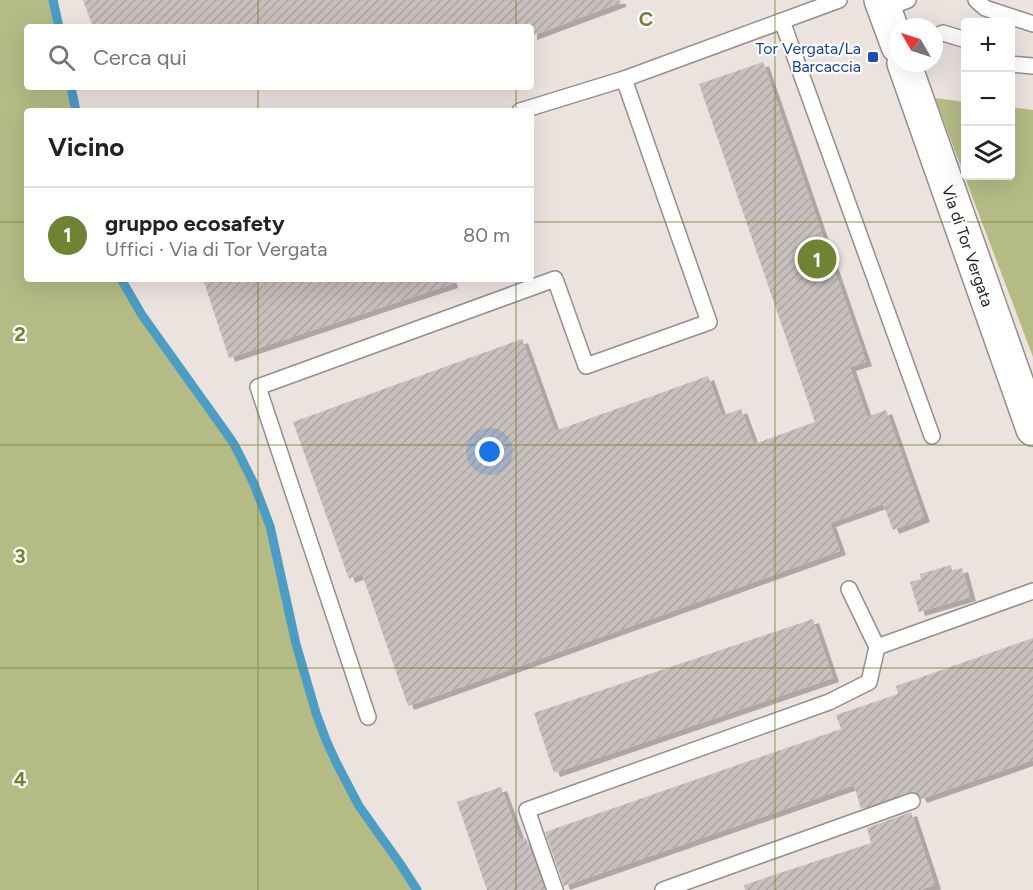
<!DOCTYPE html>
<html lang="it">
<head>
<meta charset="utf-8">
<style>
	body { margin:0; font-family:Figtree,sans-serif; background:#f2f2f2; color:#222 }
	.controls { position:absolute; right:18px; top:18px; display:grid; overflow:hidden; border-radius:6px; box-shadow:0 6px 24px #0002 }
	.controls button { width:54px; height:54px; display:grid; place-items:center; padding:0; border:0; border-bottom:2px solid #e0e0e0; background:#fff; color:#222; font:30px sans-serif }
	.compass { position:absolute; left:889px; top:18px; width:54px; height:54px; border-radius:50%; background:#fff; box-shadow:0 6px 24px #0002; rotate:309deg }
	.you { position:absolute; left:490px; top:452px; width:21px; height:21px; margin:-15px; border:4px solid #fff; border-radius:50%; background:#1a73e8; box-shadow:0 0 0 9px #1a73e833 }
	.badge { display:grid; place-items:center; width:39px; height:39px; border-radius:50%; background:#708333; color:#fff; font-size:20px; font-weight:700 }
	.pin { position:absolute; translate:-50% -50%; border:3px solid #fff; box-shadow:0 2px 6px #0006 }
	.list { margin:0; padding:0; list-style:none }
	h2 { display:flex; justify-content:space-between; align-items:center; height:78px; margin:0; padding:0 24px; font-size:26px }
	h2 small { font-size:20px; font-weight:400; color:#767676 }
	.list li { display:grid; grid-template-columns:39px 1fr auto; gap:18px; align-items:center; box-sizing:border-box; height:96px; padding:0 24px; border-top:2px solid #e0e0e0 }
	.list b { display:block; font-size:22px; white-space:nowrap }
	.list p { margin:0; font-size:20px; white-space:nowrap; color:#767676 }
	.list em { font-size:20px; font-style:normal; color:#767676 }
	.icon { flex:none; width:33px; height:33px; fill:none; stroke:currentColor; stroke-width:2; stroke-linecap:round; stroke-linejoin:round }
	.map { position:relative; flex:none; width:1033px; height:890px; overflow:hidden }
	.search { position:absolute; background:#fff; box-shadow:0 6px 24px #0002; left:24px; top:24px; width:510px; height:66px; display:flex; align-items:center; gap:15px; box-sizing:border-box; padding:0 21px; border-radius:6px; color:#767676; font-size:22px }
	.panel { position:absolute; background:#fff; box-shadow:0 6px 24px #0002; left:24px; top:108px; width:510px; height:174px; border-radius:6px }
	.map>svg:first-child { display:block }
</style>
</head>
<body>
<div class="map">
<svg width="1033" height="890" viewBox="0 0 1033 890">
	<defs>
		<pattern id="building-hatch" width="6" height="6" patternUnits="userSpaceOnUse" patternTransform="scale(1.5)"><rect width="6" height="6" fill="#c9bfbc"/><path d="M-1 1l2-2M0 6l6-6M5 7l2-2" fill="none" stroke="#aca4a1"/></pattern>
		<filter id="shadow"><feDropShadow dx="6" dy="4" stdDeviation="0" flood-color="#0004"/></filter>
	</defs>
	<rect width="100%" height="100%" fill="#ece3df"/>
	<g fill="#b5bb85">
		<polygon points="0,0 53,0 59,27 27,27 27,87 71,87 76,111 27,111 27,279 121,279 142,315 225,431 234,444 254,484 270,526 296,644 316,713 326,740 337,764 359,806 401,865 417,890 0,890"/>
		<polygon points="935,98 965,102 966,176 1010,176 1011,107 1033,110 1033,357"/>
	</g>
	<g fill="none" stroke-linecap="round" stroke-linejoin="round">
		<g stroke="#4c9dc3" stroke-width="9">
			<polyline points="53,0 59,27"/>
			<polyline points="71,87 76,111"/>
			<polyline points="121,279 142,315 225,431 234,444 254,484 270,526 296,644 316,713 326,740 337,764 359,806 401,865 417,890"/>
		</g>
	</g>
	<g fill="url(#building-hatch)" filter="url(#shadow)">
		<polygon points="83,0 620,0 620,3 531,36 531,27 93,27"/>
		<polygon points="763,62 866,362 850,367 867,417 886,410 924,518 893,530 883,504 830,523 840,551 408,706 362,574 349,579 293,422 522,339 555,431 708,376 722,416 741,409 754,444 815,422 699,84"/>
		<polygon points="203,279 451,279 452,284 229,358"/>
		<polygon points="951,565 952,571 962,568 970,597 919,612 910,582 921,579 920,574"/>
		<polygon points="813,619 833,678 554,773 534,713"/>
		<polygon points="1033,638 1033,760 921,799 918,793 909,792 861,809 854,785 564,886 545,832 841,729 836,715 898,694 896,686"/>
		<polygon points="501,787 520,840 526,838 545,890 487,890 457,802"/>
		<polygon points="911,812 935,885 920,890 745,890 744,885 871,843 867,828"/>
	</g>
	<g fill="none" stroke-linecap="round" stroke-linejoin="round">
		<defs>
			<g id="lane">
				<polyline points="976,0 985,8 1033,24"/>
				<polyline points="884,9 908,0"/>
				<polyline points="782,21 932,436"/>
				<polyline points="934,37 943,33 966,40"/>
				<polyline points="1010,64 1033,66"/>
				<polyline points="520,111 624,79"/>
				<polyline points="849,589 877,647 1033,591"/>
				<polyline points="368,717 258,387 555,279 586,366 709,322 624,79 839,0"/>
				<polyline points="555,890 527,810 829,702 869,682 877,647"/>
				<polyline points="663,890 912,801"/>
			</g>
			<g id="secondary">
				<polyline points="881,0 898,46"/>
				<polyline points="904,63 1033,429"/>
			</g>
		</defs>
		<use href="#lane" stroke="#968e8a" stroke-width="18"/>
		<use href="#secondary" stroke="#968e8a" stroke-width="36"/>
		<use href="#lane" stroke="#fff" stroke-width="15"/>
		<use href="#secondary" stroke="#fff" stroke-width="33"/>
	</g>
	<path fill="none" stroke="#708333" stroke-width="1.5" stroke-opacity="0.55" d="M 258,0 L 258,27M 516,0 L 516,27M 775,0 L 775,890M 258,87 L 258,111M 516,87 L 516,111M 0,222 L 27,222M 531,222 L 1033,222M 258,279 L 258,890M 516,279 L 516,890M 0,445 L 1033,445M 0,668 L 1033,668"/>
	<rect fill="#1a4fb4" stroke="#fff" stroke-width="2" x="867" y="51" width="12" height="12" rx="3"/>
	<g text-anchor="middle" stroke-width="4.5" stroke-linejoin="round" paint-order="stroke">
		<g font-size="16" fill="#164399" stroke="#fff" text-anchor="end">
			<text x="861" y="54">Tor Vergata/La<tspan x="861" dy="18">Barcaccia</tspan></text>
		</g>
		<g font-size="16" fill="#201c1b" stroke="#fff">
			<text transform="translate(968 246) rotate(71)" y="6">Via di Tor Vergata</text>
		</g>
	</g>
	<g font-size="20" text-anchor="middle" font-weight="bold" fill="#708333" stroke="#fff" stroke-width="4.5" stroke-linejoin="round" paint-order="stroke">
		<text x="646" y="26">C</text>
		<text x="20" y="341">2</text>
		<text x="20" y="563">3</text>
		<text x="20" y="786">4</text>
	</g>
</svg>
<div class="controls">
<button>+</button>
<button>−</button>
<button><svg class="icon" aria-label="layers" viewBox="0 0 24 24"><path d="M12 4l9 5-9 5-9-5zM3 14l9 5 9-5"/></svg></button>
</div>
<svg class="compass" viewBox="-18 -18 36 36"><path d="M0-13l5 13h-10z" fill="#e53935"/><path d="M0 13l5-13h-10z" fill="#767676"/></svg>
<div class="you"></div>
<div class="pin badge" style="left:817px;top:259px">1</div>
<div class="search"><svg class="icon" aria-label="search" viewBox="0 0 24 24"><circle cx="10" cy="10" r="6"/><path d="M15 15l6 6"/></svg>Cerca qui</div>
<section class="panel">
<h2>Vicino<small></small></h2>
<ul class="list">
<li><span class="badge">1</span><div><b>gruppo ecosafety</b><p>Uffici · Via di Tor Vergata</p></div><em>80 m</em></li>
</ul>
</section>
</div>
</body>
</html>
